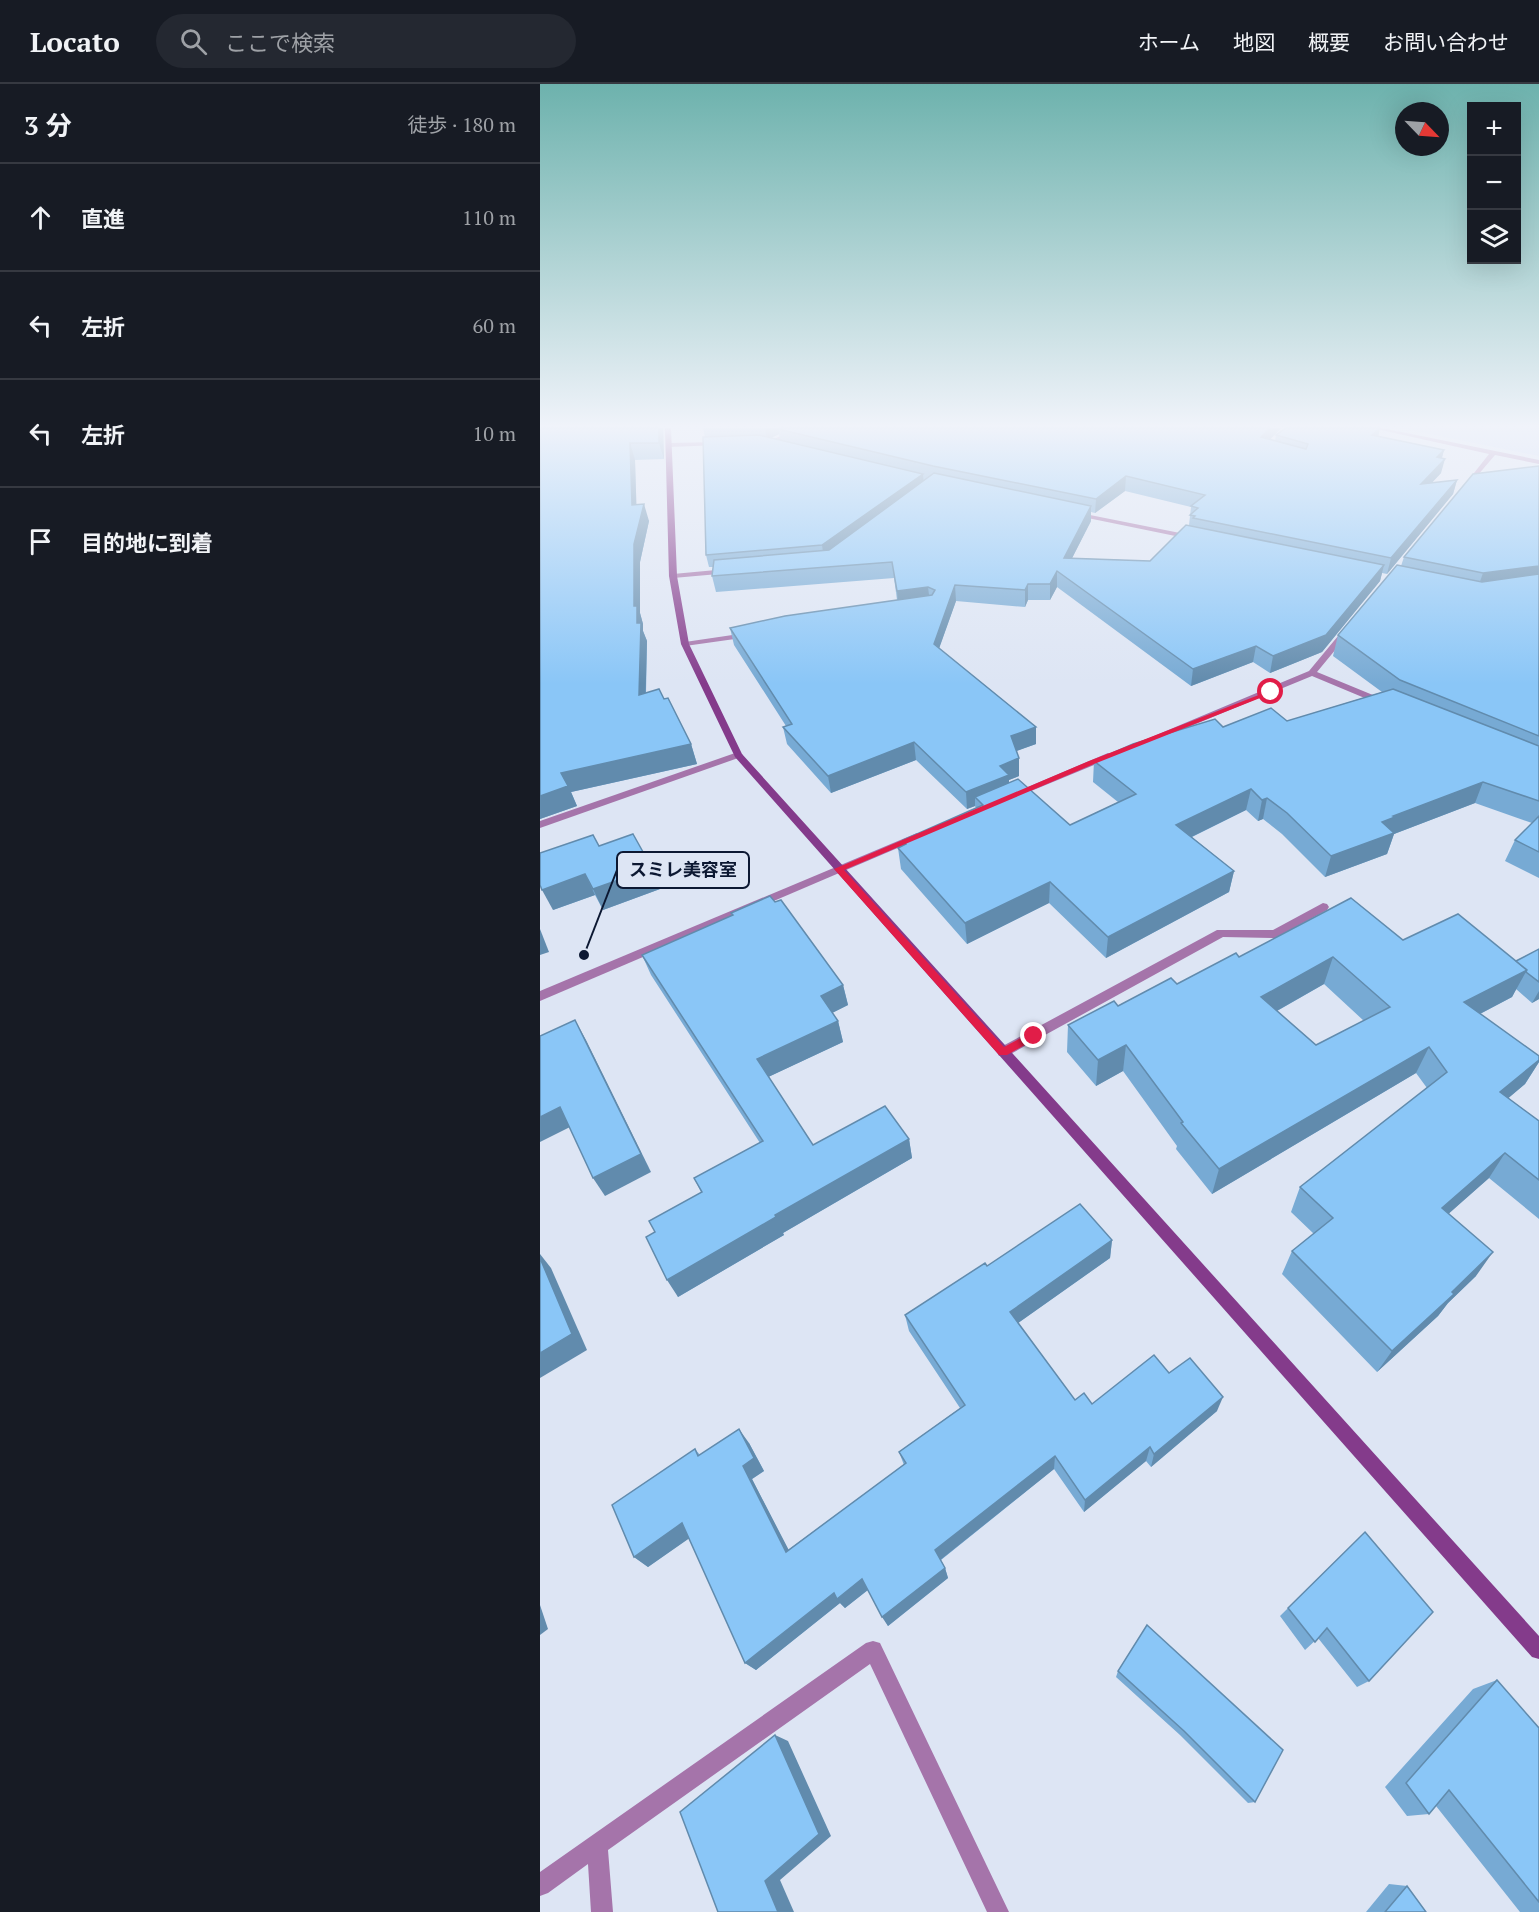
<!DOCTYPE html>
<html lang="ja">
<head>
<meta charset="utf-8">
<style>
	body { margin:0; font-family:"PT Serif","Noto Sans JP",serif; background:#242831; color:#f1f3f6 }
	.controls { position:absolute; right:18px; top:18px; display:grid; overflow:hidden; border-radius:0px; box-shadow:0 6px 24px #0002 }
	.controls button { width:54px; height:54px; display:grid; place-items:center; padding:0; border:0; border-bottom:2px solid #363941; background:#171b24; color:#f1f3f6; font:30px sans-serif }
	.compass { position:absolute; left:855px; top:18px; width:54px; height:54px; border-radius:50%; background:#171b24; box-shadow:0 6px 24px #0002; rotate:115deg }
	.stop { position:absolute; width:18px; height:18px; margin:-14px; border:4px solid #e11d48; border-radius:50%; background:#fff }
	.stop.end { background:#e11d48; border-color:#fff; box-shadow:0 2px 6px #0008 }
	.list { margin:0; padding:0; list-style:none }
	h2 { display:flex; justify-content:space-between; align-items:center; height:78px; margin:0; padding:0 24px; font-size:26px }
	h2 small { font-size:20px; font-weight:400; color:#9ea1a6 }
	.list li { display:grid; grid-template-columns:39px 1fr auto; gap:18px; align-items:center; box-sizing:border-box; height:108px; padding:0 24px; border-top:2px solid #363941 }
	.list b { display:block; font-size:22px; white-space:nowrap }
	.list em { font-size:20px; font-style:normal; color:#9ea1a6 }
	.icon { flex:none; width:33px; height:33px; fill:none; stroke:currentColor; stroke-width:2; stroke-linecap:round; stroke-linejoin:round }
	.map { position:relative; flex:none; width:999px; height:1828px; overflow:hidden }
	header { display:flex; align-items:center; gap:36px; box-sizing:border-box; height:84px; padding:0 30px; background:#171b24; border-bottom:2px solid #363941 }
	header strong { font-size:28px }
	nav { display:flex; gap:33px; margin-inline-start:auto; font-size:21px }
	.search { width:420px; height:54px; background:#242831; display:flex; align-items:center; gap:15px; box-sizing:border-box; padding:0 21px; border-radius:33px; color:#9ea1a6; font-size:22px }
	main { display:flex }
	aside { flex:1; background:#171b24 }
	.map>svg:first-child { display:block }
</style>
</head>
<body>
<header>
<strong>Locato</strong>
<div class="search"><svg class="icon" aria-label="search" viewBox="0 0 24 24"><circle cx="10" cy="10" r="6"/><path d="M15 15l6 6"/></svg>ここで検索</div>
<nav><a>ホーム</a><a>地図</a><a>概要</a><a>お問い合わせ</a></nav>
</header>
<main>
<aside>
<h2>3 分<small>徒歩 · 180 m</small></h2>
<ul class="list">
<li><svg class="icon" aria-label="ahead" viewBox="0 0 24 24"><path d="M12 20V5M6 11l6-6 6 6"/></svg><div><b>直進</b></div><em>110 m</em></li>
<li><svg class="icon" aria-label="left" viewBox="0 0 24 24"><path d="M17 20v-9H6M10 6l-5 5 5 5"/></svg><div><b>左折</b></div><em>60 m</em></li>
<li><svg class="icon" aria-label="left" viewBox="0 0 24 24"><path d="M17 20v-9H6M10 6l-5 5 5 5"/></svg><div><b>左折</b></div><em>10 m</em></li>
<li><svg class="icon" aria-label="arrive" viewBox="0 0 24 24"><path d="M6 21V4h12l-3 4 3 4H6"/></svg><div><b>目的地に到着</b></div></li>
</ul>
</aside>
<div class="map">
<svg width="999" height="1828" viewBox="0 0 999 1828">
	<rect width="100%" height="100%" fill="#dde5f4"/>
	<polygon fill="#c8d8f8" points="860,344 999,344 999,372"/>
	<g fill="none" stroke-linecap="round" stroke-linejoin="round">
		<g fill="#a574aa" fill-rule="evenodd">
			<polygon points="257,344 264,344 229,361 224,360"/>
			<polygon points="832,344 842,344 999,376 999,380 955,371 926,405 923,403 949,370"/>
			<polygon points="178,358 180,361 129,363 126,361 129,359"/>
			<polygon points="535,428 650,451 654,453 650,455 533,431 533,429"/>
			<polygon points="187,485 190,485 190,489 133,494 129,492 133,490"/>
			<polygon points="803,546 810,548 777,588 845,616 845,620 839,620 772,592 610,659 604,659 602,657 769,587"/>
			<polygon points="206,549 209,549 209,553 145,562 141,560 145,558"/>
			<polygon points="198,668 203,671 201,673 0,744 0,737"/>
			<polygon points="568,669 573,672 571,674 479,712 476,713 471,710"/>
			<polygon points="377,749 381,750 382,752 381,754 0,917 0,907"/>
			<polygon points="783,819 787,820 789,823 787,826 735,854 683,853 467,972 459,972 457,968 459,964 677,846 733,846"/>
			<polygon points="333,1557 340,1559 469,1828 447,1828 330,1580 68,1766 73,1828 51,1828 48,1780 8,1809 0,1812 0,1788 326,1559"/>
		</g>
		<polygon fill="#843b8b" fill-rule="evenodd" points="125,344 131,344 137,492 149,560 202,670 999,1552 999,1575 992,1573 195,673 141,560 129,492"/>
	</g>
	<g fill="#77aad4" fill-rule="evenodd">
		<polygon points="0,344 125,344 123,344 124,375 95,376 96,420 109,437 100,478 100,529 103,540 103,547 107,557 106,609 124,615 151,660 157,680 31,708 37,722 0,735"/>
		<path d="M 163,344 L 741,344 L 730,355 L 735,357 L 736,351 L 840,344 L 838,352 L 904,366 L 902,374 L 901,389 L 891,399 L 917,396 L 913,410 L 847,490 L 842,489 L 840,497 L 782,568 L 730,589 L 713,578 L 651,602 L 517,503 L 510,516 L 488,516 L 485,523 L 416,517 L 399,564 L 496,643 L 496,660 L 476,667 L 479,692 L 469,696 L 469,699 L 530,741 L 578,718 L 553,698 L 554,677 L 683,643 L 747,637 L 842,608 L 793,572 L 798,551 L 861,482 L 864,473 L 999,382 L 999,794 L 965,777 L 975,756 L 992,739 L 935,719 L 854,750 L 847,770 L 785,793 L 742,750 L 723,735 L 718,737 L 706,726 L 652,753 L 694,787 L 689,808 L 566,874 L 509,819 L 427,860 L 361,785 L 358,764 L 363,761 L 363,756 L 436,724 L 435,722 L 427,725 L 376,676 L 291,709 L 247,660 L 243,643 L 246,642 L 194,561 L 190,544 L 357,516 L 354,494 L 176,508 L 172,492 L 173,483 L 169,483 L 166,471 L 165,353 ZM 239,350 L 240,356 L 231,354 ZM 585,407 L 651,423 L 649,441 L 610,477 L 532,474 L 551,437 L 551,428 L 555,429 Z"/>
		<polygon points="59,762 120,805 63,826 55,811 13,826"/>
		<polygon points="191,829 303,901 308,921 292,929 298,937 303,958 228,993 273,1061 369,1055 372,1074 243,1149 244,1151 138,1213 115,1148 161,1108 154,1094 220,1059 111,891 102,871 192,832"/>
		<path d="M 863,856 L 976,877 L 999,865 L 999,915 L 992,919 L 976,905 L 972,913 L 940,930 L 999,972 L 999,978 L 985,1000 L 968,1014 L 999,1037 L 999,1135 L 949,1094 L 909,1129 L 936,1192 L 908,1219 L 898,1232 L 837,1288 L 742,1190 L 752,1167 L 774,1150 L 751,1128 L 760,1103 L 887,1004 L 876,989 L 672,1110 L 636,1065 L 637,1062 L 583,987 L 556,1002 L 527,968 L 528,941 L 637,900 L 699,873 ZM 784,900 L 824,937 L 776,961 L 737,927 Z"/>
		<polygon points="572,1156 570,1174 478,1239 535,1316 552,1320 629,1289 677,1327 611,1383 606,1377 544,1428 514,1385 401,1476 405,1484 408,1494 348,1542 328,1506 305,1524 300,1519 216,1586 205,1579 149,1454 108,1483 94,1473 155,1365 160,1371 209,1359 224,1387 212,1395 248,1466 364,1381 359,1368 420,1324 369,1247 365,1231 447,1182"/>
		<polygon points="825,1448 829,1597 817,1603 778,1554 765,1566 740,1532"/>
		<polygon points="607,1541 715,1718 708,1719 640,1651 576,1593 578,1587"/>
		<polygon points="957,1596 999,1644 999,1828 980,1828 896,1722 889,1730 867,1732 845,1703 933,1605"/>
		<polygon points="849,1800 867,1802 886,1828 826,1828"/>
	</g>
	<g fill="#618bad">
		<polygon points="119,344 125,344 123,344 124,375 119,359"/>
		<polygon points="225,344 252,344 238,345 239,350 227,356"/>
		<polygon points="730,344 741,344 719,367 721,353"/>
		<polygon points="840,344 837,357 832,351"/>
		<polygon points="90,359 95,376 97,438 92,421"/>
		<polygon points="904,366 900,380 905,375 901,389 877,415 881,400 897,373"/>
		<polygon points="383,390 384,402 284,474 282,461"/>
		<polygon points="586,392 585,407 555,429 556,415"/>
		<polygon points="917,396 913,410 847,490 851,474"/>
		<polygon points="104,420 109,437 100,478 100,529 103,540 103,547 107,557 105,630 99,611 97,539 94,522 94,460"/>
		<polygon points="551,422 551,437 524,490 524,474"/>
		<polygon points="844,481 840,497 782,568 730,589 733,572"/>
		<polygon points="999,482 999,501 936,509 943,489"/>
		<polygon points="517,487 517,503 510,516 510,500"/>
		<polygon points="488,500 488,516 485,523 485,506"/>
		<polygon points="415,501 416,517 395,576 394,560"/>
		<polygon points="388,503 390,519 358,524 357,507"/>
		<polygon points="716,562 713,578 651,602 653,585"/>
		<polygon points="496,643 496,660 471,669 471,652"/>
		<polygon points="374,658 376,676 291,709 288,692"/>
		<polygon points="151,660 157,680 31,708 37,722 0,735 0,712 21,689"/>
		<polygon points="479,674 479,692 469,696 469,708 435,713 435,722 427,725 426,708 460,682"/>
		<polygon points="943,698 935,719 854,750 847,770 785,793 791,772 842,738 853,732"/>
		<polygon points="711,705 706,726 633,762 636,741"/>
		<polygon points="727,714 723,735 718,737 722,716"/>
		<polygon points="112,784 120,805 63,826 53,805"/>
		<polygon points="694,787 689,808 566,874 568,853"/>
		<polygon points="45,790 55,811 13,826 2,806"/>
		<polygon points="510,798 509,819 427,860 425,839"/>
		<polygon points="0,845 9,868 0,871"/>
		<polygon points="793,873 784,900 714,940 721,913"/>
		<polygon points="987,886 972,913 911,945 924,918"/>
		<polygon points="303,901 308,921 286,932 281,912"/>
		<polygon points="999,907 999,915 992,919"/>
		<polygon points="35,936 46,956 111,1088 65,1112 53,1094"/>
		<polygon points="298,937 303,958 224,995 217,975"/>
		<polygon points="586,961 583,987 556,1002 558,976"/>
		<polygon points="889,963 876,989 672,1110 679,1085"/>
		<polygon points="999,976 999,978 985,1000 945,1034 960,1008"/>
		<polygon points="20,1023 32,1042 0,1058 0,1033"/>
		<polygon points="369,1055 372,1074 243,1149 244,1151 138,1213 127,1196 235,1131"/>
		<polygon points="965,1069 949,1094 888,1148 902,1124"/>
		<polygon points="572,1156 570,1174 471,1244 470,1228"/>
		<polygon points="953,1168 936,1192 908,1219 898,1232 837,1288 852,1267"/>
		<polygon points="0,1170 11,1184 47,1266 0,1294"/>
		<polygon points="683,1313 677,1327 611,1383 614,1370"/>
		<polygon points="199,1345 209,1359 224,1387 212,1395 255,1478 246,1468 203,1382"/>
		<polygon points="610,1363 606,1377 544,1428 545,1416"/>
		<polygon points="515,1372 514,1385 399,1477 395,1466"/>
		<polygon points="142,1439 154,1451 108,1483 94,1473"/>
		<polygon points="405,1484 408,1494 348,1542 342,1533"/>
		<polygon points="322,1495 329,1505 305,1524 300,1519 216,1586 205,1579 294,1509"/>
		<polygon points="0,1521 8,1545 0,1551"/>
		<polygon points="235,1651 248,1657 291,1752 240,1796 254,1828 238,1828 225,1797"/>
	</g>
	<g fill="#8ac6f7" stroke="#618bad" stroke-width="1.5" fill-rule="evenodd">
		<polygon points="0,344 119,344 119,359 90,359 92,421 104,420 94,460 94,522 97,522 97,539 101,539 99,611 119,605 124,615 128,614 151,660 21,689 28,702 0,712"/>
		<polygon points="240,344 730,344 721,353 766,365 768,360 736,351 746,344 840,344 832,351 904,366 897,373 905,375 881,400 917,396 851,474 653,434 655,432 650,431 658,424 651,422 665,411 586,392 556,415 393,382 238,345"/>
		<polygon points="219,351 383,390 282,461 166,471 163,353"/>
		<polygon points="999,382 999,482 943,489 864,473 933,390"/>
		<polygon points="394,389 551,422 524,474 610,477 646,441 844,481 786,551 733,572 716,562 653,585 517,487 510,500 488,500 485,506 415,501 394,560 496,643 471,652 479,674 460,682 469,691 426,708 374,658 288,692 243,643 252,640 190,544 245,532 392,511 395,506 388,503 357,507 352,478 172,492 174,476 289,466"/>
		<polygon points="857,481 942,498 999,490 999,652 860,596 798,551"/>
		<polygon points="853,605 999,662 999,717 943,698 853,732 855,733 842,738 854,749 791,772 747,729 727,714 722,716 711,705 636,741 694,787 568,853 510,798 425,839 358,764 366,760 363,756 443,721 435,713 478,695 530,741 596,710 554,677 593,660 675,635 683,643 731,624 747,637"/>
		<polygon points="999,732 999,768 975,756"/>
		<polygon points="93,750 112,784 53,805 45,790 2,806 0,801 0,769 53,751 59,762"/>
		<polygon points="230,812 235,818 241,816 303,901 281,912 298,937 217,975 273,1061 345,1022 369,1055 235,1131 236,1133 127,1196 106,1153 115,1148 109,1137 162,1108 154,1094 223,1057 102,871 193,831 191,829"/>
		<path d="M 811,814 L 863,856 L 918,830 L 987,886 L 924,918 L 999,972 L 999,976 L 960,1008 L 999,1037 L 999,1096 L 965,1069 L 902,1124 L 953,1168 L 912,1208 L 914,1210 L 852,1267 L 752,1167 L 793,1134 L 760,1103 L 907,988 L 889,963 L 679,1085 L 641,1039 L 643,1038 L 586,961 L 558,976 L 528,941 L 574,917 L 578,922 L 631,894 L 637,900 L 696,869 L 699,873 ZM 793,873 L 850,923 L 776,961 L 721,913 Z"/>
		<polygon points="999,865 999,898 986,888 987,886 976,877"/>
		<polygon points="35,936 101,1070 53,1094 20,1023 0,1033 0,952"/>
		<polygon points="540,1120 572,1156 470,1228 535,1316 544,1309 552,1320 614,1271 629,1289 650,1274 683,1313 614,1370 610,1363 545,1416 515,1372 395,1466 405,1484 342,1533 322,1495 297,1515 294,1509 205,1579 142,1439 94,1473 72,1421 155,1365 158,1372 199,1345 214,1374 203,1382 246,1468 366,1379 359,1368 425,1321 365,1231 445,1179 447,1182"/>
		<polygon points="0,1174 32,1250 0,1269"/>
		<polygon points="825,1448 893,1528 829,1597 787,1544 775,1558 748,1524"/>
		<polygon points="607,1541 743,1666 715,1718 644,1647 578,1587"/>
		<polygon points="957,1596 999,1644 999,1818 909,1706 889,1730 866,1699"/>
		<polygon points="235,1651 279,1750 225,1797 238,1828 178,1828 140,1728"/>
		<polygon points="867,1802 886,1828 845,1828"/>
	</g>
	<linearGradient id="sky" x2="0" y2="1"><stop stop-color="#6db2ad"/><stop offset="0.57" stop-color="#f0f3fa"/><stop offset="1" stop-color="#f0f3fa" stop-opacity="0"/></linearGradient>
	<rect width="999" height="600" fill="url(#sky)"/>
	<polygon fill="#e11d48" points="729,607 735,608 554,680 304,786 464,963 490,949 497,949 497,954 467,971 459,971 294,785 549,677"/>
	<path fill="none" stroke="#0c1832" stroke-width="2" d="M44 871L77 786"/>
	<circle fill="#0c1832" stroke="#dde5f4" stroke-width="2" cx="44" cy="871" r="6"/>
	<rect fill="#dde5f4" stroke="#0c1832" stroke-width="2" x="77" y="768" width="132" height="36" rx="6"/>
	<g font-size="18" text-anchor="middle" font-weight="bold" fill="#0c1832">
		<text x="143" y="792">スミレ美容室</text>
	</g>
</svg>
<div class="controls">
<button>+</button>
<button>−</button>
<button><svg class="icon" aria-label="layers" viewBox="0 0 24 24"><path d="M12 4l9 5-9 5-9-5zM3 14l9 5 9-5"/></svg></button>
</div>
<svg class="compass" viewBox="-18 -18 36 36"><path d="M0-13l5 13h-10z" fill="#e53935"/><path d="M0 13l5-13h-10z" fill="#9ea1a6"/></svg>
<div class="stop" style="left:731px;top:608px"></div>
<div class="stop end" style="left:494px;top:952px"></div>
</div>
</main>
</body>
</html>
